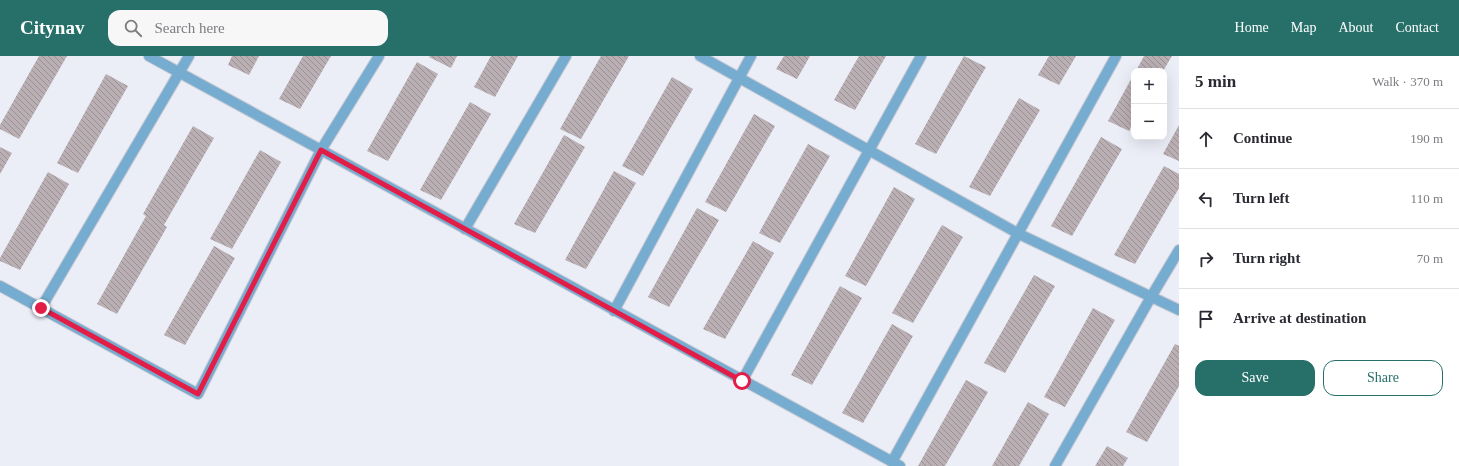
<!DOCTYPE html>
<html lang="en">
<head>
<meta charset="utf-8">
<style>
	body { margin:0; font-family:Georgia,serif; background:#f7f7f7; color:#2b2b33 }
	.controls { position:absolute; right:12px; top:12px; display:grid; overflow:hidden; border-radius:8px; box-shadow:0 4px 16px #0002 }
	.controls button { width:36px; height:36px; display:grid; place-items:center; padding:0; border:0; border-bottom:1px solid #e1e1e2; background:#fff; color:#2b2b33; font:20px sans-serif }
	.stop { position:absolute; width:12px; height:12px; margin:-9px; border:3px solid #e11d48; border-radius:50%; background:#fff }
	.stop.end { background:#e11d48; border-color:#fff; box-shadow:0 1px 4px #0008 }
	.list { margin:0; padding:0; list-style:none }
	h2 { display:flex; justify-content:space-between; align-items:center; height:52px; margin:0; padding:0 16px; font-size:17px }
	h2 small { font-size:13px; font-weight:400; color:#7c7c81 }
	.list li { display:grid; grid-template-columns:26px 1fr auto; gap:12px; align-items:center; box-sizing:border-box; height:60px; padding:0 16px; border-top:1px solid #e1e1e2 }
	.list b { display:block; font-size:15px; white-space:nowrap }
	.list em { font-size:13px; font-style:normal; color:#7c7c81 }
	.actions { display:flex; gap:8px; padding:12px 16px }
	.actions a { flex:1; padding:9px 0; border:1px solid #27706a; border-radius:12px; text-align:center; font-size:14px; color:#27706a }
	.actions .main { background:#27706a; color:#fff }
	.icon { flex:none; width:22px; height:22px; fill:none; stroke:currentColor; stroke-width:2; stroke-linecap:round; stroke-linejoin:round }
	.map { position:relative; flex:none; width:1179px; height:410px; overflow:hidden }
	header { display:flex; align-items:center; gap:24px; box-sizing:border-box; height:56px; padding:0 20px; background:#27706a; color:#fff }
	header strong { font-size:19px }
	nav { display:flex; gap:22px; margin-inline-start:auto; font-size:14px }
	.search { width:280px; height:36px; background:#f7f7f7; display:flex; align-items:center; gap:10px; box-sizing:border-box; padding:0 14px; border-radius:12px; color:#7c7c81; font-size:15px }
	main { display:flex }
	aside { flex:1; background:#fff }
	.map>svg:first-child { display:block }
</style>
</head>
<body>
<header>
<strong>Citynav</strong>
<div class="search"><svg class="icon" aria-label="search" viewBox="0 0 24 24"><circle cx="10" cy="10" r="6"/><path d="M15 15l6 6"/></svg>Search here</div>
<nav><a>Home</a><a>Map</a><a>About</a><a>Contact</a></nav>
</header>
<main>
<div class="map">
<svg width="1179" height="410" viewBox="0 0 1179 410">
	<defs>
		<pattern id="building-back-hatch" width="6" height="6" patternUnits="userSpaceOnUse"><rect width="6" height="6" fill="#bab0b4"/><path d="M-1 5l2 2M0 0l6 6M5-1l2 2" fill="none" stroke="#989094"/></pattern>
	</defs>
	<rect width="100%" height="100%" fill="#ebedf7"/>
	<g fill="url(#building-back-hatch)">
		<polygon points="39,0 67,0 19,83 0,73 0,69"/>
		<polygon points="232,0 259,0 249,19 228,9"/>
		<polygon points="303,0 331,0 300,53 279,43"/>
		<polygon points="430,0 457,0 451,12 429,1"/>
		<polygon points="491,0 518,0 495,41 474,31"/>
		<polygon points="601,0 629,0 581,83 560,73"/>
		<polygon points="784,0 810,0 797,23 776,13"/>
		<polygon points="859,0 886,0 855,54 834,44"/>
		<polygon points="964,0 986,11 936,98 915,88"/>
		<polygon points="1049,0 1076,0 1059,29 1038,19"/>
		<polygon points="1144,0 1172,0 1163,15 1136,15"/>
		<polygon points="417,6 438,18 388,105 367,95"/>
		<polygon points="106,18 128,30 78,117 57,107"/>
		<polygon points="1134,18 1134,66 1129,75 1108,65"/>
		<polygon points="672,21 693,33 643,120 622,110"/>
		<polygon points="1019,42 1040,54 990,140 969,131"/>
		<polygon points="470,46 491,58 441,144 420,134"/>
		<polygon points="754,58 775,70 726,156 705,146"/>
		<polygon points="1179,69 1179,105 1163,98"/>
		<polygon points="193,70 214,82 164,169 159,166 167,171 117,258 97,248 146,160 143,158"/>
		<polygon points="564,79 585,91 535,177 514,168"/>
		<polygon points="1101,81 1122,93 1072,180 1051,170"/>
		<polygon points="808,88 830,100 780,187 759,177"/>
		<polygon points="0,91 12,97 0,118"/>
		<polygon points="260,94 281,106 232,193 210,183"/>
		<polygon points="1164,110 1179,118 1179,132 1135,208 1114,199"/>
		<polygon points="614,115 636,127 586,213 565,204"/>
		<polygon points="48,116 69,128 20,214 0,205 0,202"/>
		<polygon points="894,131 915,143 866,230 845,220"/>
		<polygon points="697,152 719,164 669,251 648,241"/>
		<polygon points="942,169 963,181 913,267 892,257"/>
		<polygon points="753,185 774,197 725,283 703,273"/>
		<polygon points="214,190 235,202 185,289 164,279"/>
		<polygon points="1034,219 1055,230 1005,317 984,307"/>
		<polygon points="840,230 862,242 812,329 791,319"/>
		<polygon points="1093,252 1115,264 1065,351 1044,341"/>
		<polygon points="892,268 913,280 863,367 842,357"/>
		<polygon points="1175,288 1179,290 1179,330 1147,386 1126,376"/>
		<polygon points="966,324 988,336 945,410 918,410"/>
		<polygon points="1028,346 1049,358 1019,410 992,410"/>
		<polygon points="1107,390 1128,402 1123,410 1095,410"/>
	</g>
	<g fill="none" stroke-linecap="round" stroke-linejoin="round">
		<defs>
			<g id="minor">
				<polyline points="149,0 900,410"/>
				<polyline points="700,0 1019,178 1179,254"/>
				<polyline points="465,173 566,0"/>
				<polyline points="0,230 198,338 321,94 379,0"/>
				<polyline points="41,252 189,0"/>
				<polyline points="614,255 751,0"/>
				<polyline points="742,325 921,0"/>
				<polyline points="892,406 1116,0"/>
				<polyline points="1055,410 1151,241 1179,194"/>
			</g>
		</defs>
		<use href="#minor" stroke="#c7c9d2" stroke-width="12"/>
		<use href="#minor" stroke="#76acd0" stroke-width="10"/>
	</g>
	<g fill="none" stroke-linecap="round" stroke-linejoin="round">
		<polyline stroke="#e11d48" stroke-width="5" points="41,252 198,338 321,94 742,325"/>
	</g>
</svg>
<div class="controls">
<button>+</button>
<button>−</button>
</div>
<div class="stop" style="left:742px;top:325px"></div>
<div class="stop end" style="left:41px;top:252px"></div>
</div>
<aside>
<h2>5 min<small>Walk · 370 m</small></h2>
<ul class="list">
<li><svg class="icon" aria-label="ahead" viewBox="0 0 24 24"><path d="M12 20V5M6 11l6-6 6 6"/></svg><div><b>Continue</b></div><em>190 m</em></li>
<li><svg class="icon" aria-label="left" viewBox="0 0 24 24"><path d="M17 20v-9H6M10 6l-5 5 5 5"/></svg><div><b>Turn left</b></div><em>110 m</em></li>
<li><svg class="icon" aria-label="right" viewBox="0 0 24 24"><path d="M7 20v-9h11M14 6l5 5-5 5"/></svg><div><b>Turn right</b></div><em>70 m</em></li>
<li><svg class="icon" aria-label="arrive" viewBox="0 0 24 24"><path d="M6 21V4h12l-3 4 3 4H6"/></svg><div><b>Arrive at destination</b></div></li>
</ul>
<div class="actions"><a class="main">Save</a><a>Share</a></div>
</aside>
</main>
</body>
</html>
